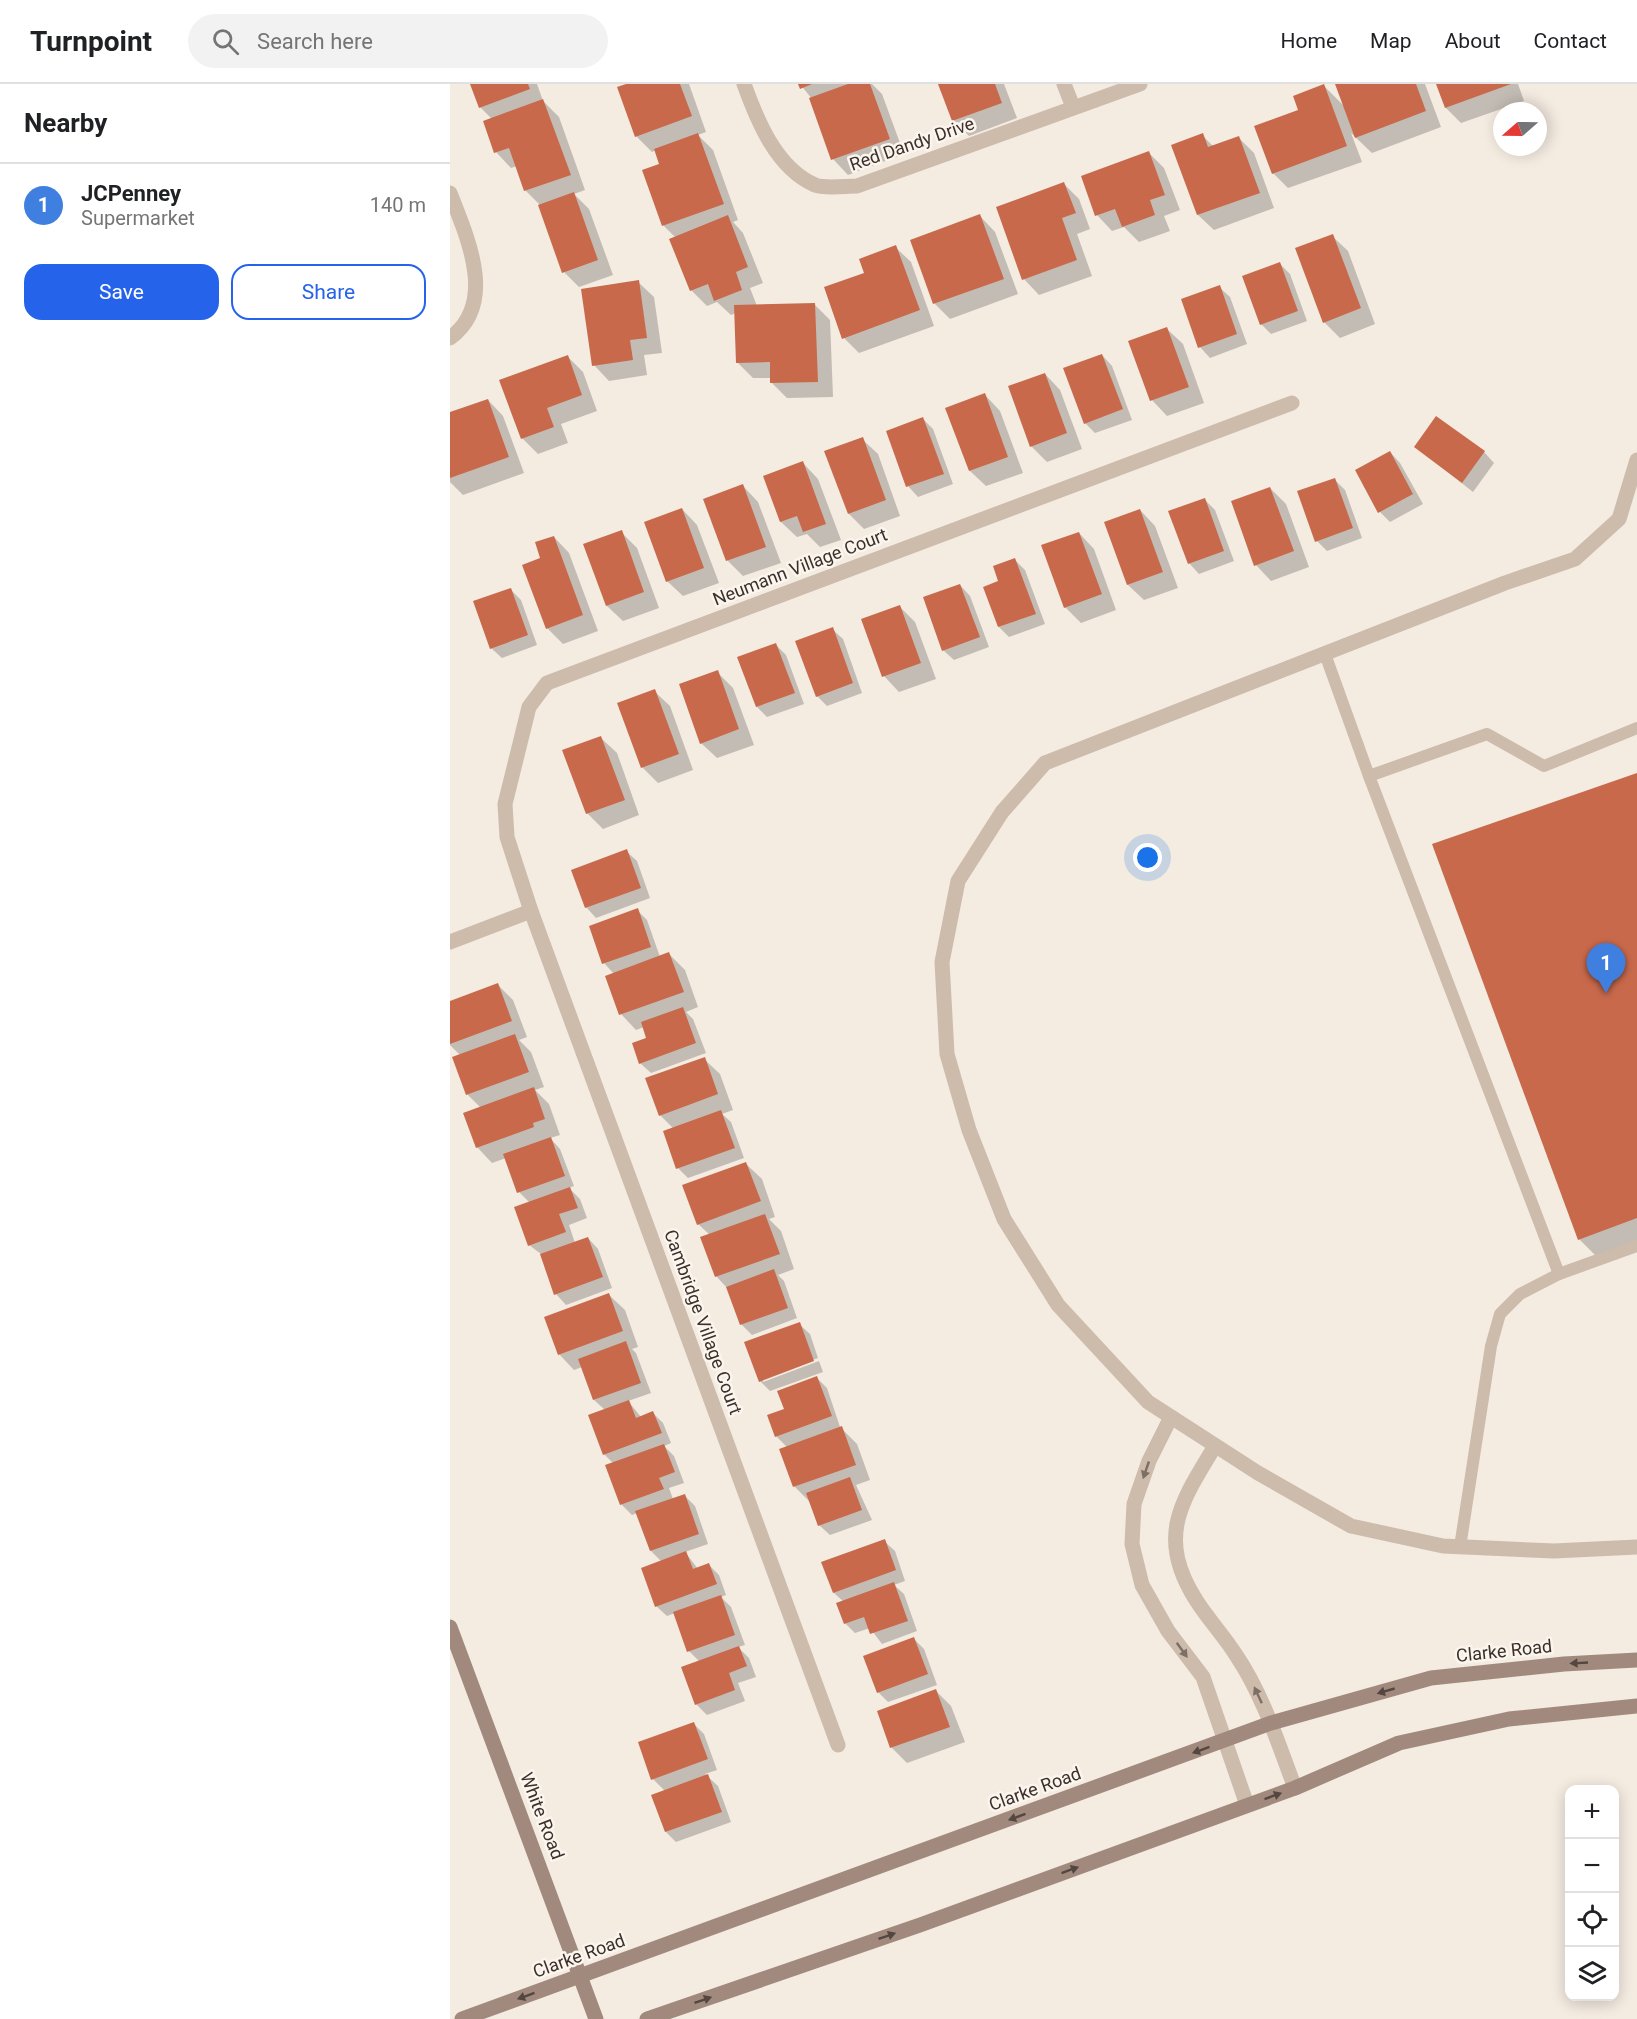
<!DOCTYPE html>
<html lang="en">
<head>
<meta charset="utf-8">
<style>
	body { margin:0; font-family:Roboto,sans-serif; background:#f2f2f2; color:#202124 }
	.controls { position:absolute; right:18px; bottom:18px; display:grid; overflow:hidden; border-radius:12px; box-shadow:0 3px 15px #0003 }
	.controls button { width:54px; height:54px; display:grid; place-items:center; padding:0; border:0; border-bottom:2px solid #e0e0e0; background:#fff; color:#202124; font:30px sans-serif }
	.compass { position:absolute; left:1043px; top:18px; width:54px; height:54px; border-radius:50%; background:#fff; box-shadow:0 3px 15px #0003; rotate:250deg }
	.you { position:absolute; left:698px; top:774px; width:21px; height:21px; margin:-15px; border:4px solid #fff; border-radius:50%; background:#1a73e8; box-shadow:0 0 0 9px #1a73e833 }
	.badge { display:grid; place-items:center; width:39px; height:39px; border-radius:50%; background:#2563eb; color:#fff; font-size:20px; font-weight:700 }
	.pin { position:absolute; translate:-50% -50px; filter:drop-shadow(0 2px 3px #0008) }
	.pin::after { content:''; position:absolute; top:32px; width:21px; height:18px; background:inherit; clip-path:polygon(0 0,100% 0,50% 100%) }
	.list { margin:0; padding:0; list-style:none }
	h2 { display:flex; justify-content:space-between; align-items:center; height:78px; margin:0; padding:0 24px; font-size:26px }
	h2 small { font-size:20px; font-weight:400; color:#757577 }
	.list li { display:grid; grid-template-columns:39px 1fr auto; gap:18px; align-items:center; box-sizing:border-box; height:84px; padding:0 24px; border-top:2px solid #e0e0e0 }
	.list b { display:block; font-size:22px; white-space:nowrap }
	.list p { margin:0; font-size:20px; white-space:nowrap; color:#757577 }
	.list em { font-size:20px; font-style:normal; color:#757577 }
	.actions { display:flex; gap:12px; padding:18px 24px }
	.actions a { flex:1; padding:14px 0; border:2px solid #2563eb; border-radius:18px; text-align:center; font-size:21px; color:#2563eb }
	.actions .main { background:#2563eb; color:#fff }
	.icon { flex:none; width:33px; height:33px; fill:none; stroke:currentColor; stroke-width:2; stroke-linecap:round; stroke-linejoin:round }
	.map { position:relative; flex:none; width:1187px; height:1935px; overflow:hidden }
	header { display:flex; align-items:center; gap:36px; box-sizing:border-box; height:84px; padding:0 30px; background:#fff; border-bottom:2px solid #e0e0e0 }
	header strong { font-size:28px }
	nav { display:flex; gap:33px; margin-inline-start:auto; font-size:21px }
	.search { width:420px; height:54px; background:#f2f2f2; display:flex; align-items:center; gap:15px; box-sizing:border-box; padding:0 21px; border-radius:33px; color:#757577; font-size:22px }
	main { display:flex }
	aside { flex:1; background:#fff }
	.map>svg:first-child { display:block }
</style>
</head>
<body>
<header>
<strong>Turnpoint</strong>
<div class="search"><svg class="icon" aria-label="search" viewBox="0 0 24 24"><circle cx="10" cy="10" r="6"/><path d="M15 15l6 6"/></svg>Search here</div>
<nav><a>Home</a><a>Map</a><a>About</a><a>Contact</a></nav>
</header>
<main>
<aside>
<h2>Nearby<small></small></h2>
<ul class="list">
<li><span class="badge" style="background:#3f7fe0">1</span><div><b>JCPenney</b><p>Supermarket</p></div><em>140 m</em></li>
</ul>
<div class="actions"><a class="main">Save</a><a>Share</a></div>
</aside>
<div class="map">
<svg width="1187" height="1935" viewBox="0 0 1187 1935">
	<rect width="100%" height="100%" fill="#f4ebe1"/>
	<g fill="#0003">
		<polygon points="22,0 87,0 93,17 109,33 135,106 124,110 139,125 163,191 129,203 114,188 89,120 75,106 67,82 61,84 46,68 42,35 30,23"/>
		<polygon points="180,0 239,0 256,48 248,51 263,66 288,136 283,138 293,149 313,199 300,204 307,222 364,220 380,236 383,313 337,314 322,299 322,294 303,294 288,279 286,229 281,231 267,218 257,222 241,206 226,154 214,142 194,87 211,80 206,66 202,68 186,52"/>
		<polygon points="350,0 422,0 432,10 454,70 398,91 383,75 362,15"/>
		<polygon points="490,0 554,0 567,34 519,52 503,36"/>
		<polygon points="886,0 975,0 991,43 922,69 901,49 912,78 838,104 823,89 874,2 895,23"/>
		<polygon points="987,0 1068,0 1074,17 1011,39 996,24"/>
		<polygon points="752,51 764,63 789,54 804,69 824,124 764,146 748,131"/>
		<polygon points="699,69 714,84 730,126 714,132 720,147 689,158 674,143 662,147 647,131"/>
		<polygon points="614,100 629,115 640,145 627,150 642,192 589,211 574,195"/>
		<polygon points="530,132 545,148 568,210 500,235 485,220 462,157"/>
		<polygon points="882,152 898,167 925,240 890,254 874,238"/>
		<polygon points="445,163 461,178 484,242 409,269 394,254 416,190"/>
		<polygon points="830,180 840,190 857,237 821,250 811,240"/>
		<polygon points="188,198 204,213 212,269 194,271 197,291 159,297 144,281"/>
		<polygon points="769,203 780,213 797,260 760,274 750,263"/>
		<polygon points="717,245 733,260 754,319 717,332 702,316"/>
		<polygon points="652,271 662,282 682,336 645,349 635,339"/>
		<polygon points="117,272 133,288 147,327 111,340 118,359 88,370 72,354"/>
		<polygon points="595,290 610,306 632,365 597,378 581,362"/>
		<polygon points="535,311 550,327 573,389 536,402 520,387"/>
		<polygon points="38,316 53,332 74,389 13,411 0,398 0,330"/>
		<polygon points="473,335 483,345 503,400 468,413 458,402"/>
		<polygon points="412,355 428,370 450,432 414,445 399,430"/>
		<polygon points="966,363 1034,368 1044,379 1023,408"/>
		<polygon points="940,368 950,379 973,420 940,438 930,428"/>
		<polygon points="353,379 368,395 391,456 370,463 357,450 347,453 331,438 315,393"/>
		<polygon points="884,395 895,406 912,454 877,467 867,457"/>
		<polygon points="293,402 308,418 331,479 293,492 278,477 255,416"/>
		<polygon points="820,404 836,420 859,483 821,497 806,481"/>
		<polygon points="754,415 765,426 784,477 749,490 739,479"/>
		<polygon points="232,425 247,441 269,499 233,512 217,497"/>
		<polygon points="690,426 705,442 728,504 694,516 678,501"/>
		<polygon points="171,448 187,464 209,524 173,537 157,522"/>
		<polygon points="629,449 644,465 666,526 631,539 615,523"/>
		<polygon points="104,453 119,469 148,547 113,560 97,544 92,475"/>
		<polygon points="565,476 575,486 595,540 559,553 549,543 535,503 550,498"/>
		<polygon points="510,501 520,512 539,563 504,576 493,566"/>
		<polygon points="60,505 71,516 87,561 52,574 41,564"/>
		<polygon points="450,523 465,538 486,595 449,608 434,592"/>
		<polygon points="382,545 393,555 412,609 377,622 367,612"/>
		<polygon points="326,561 336,571 354,620 317,633 307,623 289,574"/>
		<polygon points="267,588 283,604 304,661 267,674 251,659"/>
		<polygon points="204,607 220,622 243,686 208,699 192,683"/>
		<polygon points="151,654 167,669 189,731 153,745 137,729"/>
		<polygon points="1187,690 1187,1162 1150,1176 1129,1155"/>
		<polygon points="176,767 187,777 200,814 146,834 136,823"/>
		<polygon points="187,826 197,836 210,873 219,870 235,886 248,923 236,928 243,935 256,969 201,989 190,979 198,955 194,943 186,946 171,930 164,890 154,879"/>
		<polygon points="48,901 63,916 77,953 69,956 81,968 94,1003 85,1006 99,1020 110,1051 100,1054 110,1065 124,1102 119,1104 130,1115 137,1134 119,1141 125,1159 138,1154 148,1165 162,1204 116,1221 106,1210 91,1170 79,1161 80,1119 69,1108 56,1074 42,1079 27,1063 31,1024 17,1010 11,972 0,961 0,918"/>
		<polygon points="254,975 270,990 283,1026 272,1030 281,1038 294,1074 238,1094 228,1084 224,1045 210,1031"/>
		<polygon points="296,1080 312,1095 325,1133 319,1135 331,1147 344,1185 328,1191 334,1197 347,1234 302,1251 291,1240 278,1205 266,1192 260,1151 248,1140"/>
		<polygon points="159,1211 175,1226 188,1263 182,1265 186,1269 201,1309 178,1317 191,1333 203,1329 213,1339 221,1359 214,1362 224,1372 234,1399 219,1404 223,1415 234,1411 245,1422 258,1460 235,1468 248,1485 259,1481 269,1491 276,1511 271,1513 281,1523 295,1561 288,1563 299,1574 306,1593 288,1599 295,1617 257,1631 246,1620 250,1578 239,1567 225,1529 217,1532 206,1522 212,1478 201,1467 187,1429 182,1431 171,1420 164,1380 154,1370 155,1326 144,1316 132,1283 124,1286 109,1270"/>
		<polygon points="349,1240 360,1250 368,1274 313,1294 313,1298 369,1277 373,1288 320,1307 310,1297"/>
		<polygon points="367,1294 377,1304 390,1343 407,1360 420,1396 406,1401 422,1436 380,1451 369,1441 360,1418 345,1403 331,1366 338,1364 326,1352 336,1326"/>
		<polygon points="434,1457 445,1467 455,1497 444,1501 454,1510 467,1547 432,1560 420,1544 405,1549 395,1539 394,1518 384,1509 373,1479"/>
		<polygon points="464,1555 474,1565 487,1601 438,1618 428,1608"/>
		<polygon points="486,1607 501,1622 515,1658 457,1679 442,1664 429,1628"/>
		<polygon points="244,1640 254,1650 267,1686 255,1690 268,1702 281,1738 226,1758 216,1748 215,1707 203,1695"/>
	</g>
	<g fill="#c8694b">
		<polygon points="20,0 78,0 80,5 29,24"/>
		<polygon points="176,0 230,0 242,32 185,53 167,3"/>
		<polygon points="348,0 362,0 350,5"/>
		<polygon points="398,0 420,0 440,55 381,76 359,14"/>
		<polygon points="488,0 545,0 552,19 502,37"/>
		<polygon points="874,0 897,62 822,90 804,42 848,26 843,12"/>
		<polygon points="885,0 966,0 976,27 905,54"/>
		<polygon points="986,0 1061,0 995,24"/>
		<polygon points="93,15 121,91 74,107 59,64 44,69 33,37"/>
		<polygon points="248,49 274,120 212,142 192,86 209,80 204,65"/>
		<polygon points="753,49 758,63 789,52 810,109 747,131 721,61"/>
		<polygon points="699,67 715,111 700,116 705,131 672,143 665,125 645,132 631,92"/>
		<polygon points="614,98 626,129 612,134 627,176 572,196 546,123"/>
		<polygon points="124,108 148,176 112,189 88,121"/>
		<polygon points="530,130 554,195 483,220 460,156"/>
		<polygon points="278,131 298,183 286,188 292,206 264,217 258,200 240,207 219,155"/>
		<polygon points="883,150 911,224 873,239 845,164"/>
		<polygon points="446,161 470,226 392,255 374,203 414,189 409,175"/>
		<polygon points="830,178 848,227 810,241 792,192"/>
		<polygon points="189,196 197,254 180,256 183,276 142,282 131,205"/>
		<polygon points="770,201 787,250 748,264 731,215"/>
		<polygon points="365,219 368,298 320,299 320,278 286,279 284,221"/>
		<polygon points="717,243 739,303 700,317 678,257"/>
		<polygon points="652,270 673,325 634,340 613,284"/>
		<polygon points="118,271 132,311 97,324 104,343 71,355 49,296"/>
		<polygon points="595,289 617,349 580,363 558,302"/>
		<polygon points="535,309 558,373 519,387 495,324"/>
		<polygon points="38,315 59,373 0,394 0,328"/>
		<polygon points="986,332 1035,367 1012,399 964,363"/>
		<polygon points="473,333 494,390 456,403 436,347"/>
		<polygon points="413,353 436,416 398,430 374,367"/>
		<polygon points="940,367 963,410 928,429 905,386"/>
		<polygon points="353,377 376,440 353,448 347,432 330,438 313,392"/>
		<polygon points="885,394 903,444 865,458 847,407"/>
		<polygon points="293,400 316,463 276,477 253,415"/>
		<polygon points="820,403 844,467 804,482 781,417"/>
		<polygon points="755,414 774,467 738,480 718,427"/>
		<polygon points="232,424 254,484 216,498 194,438"/>
		<polygon points="690,425 713,488 677,501 654,438"/>
		<polygon points="172,446 194,508 156,522 133,460"/>
		<polygon points="629,448 652,510 614,524 591,461"/>
		<polygon points="104,452 133,531 96,545 72,481 90,474 85,458"/>
		<polygon points="565,474 586,530 548,543 533,503 548,497 543,482"/>
		<polygon points="510,500 530,553 492,567 473,513"/>
		<polygon points="61,504 78,551 40,565 23,517"/>
		<polygon points="450,521 471,579 432,593 411,535"/>
		<polygon points="383,543 403,599 366,613 345,557"/>
		<polygon points="326,559 345,609 306,623 287,573"/>
		<polygon points="268,586 289,645 250,660 229,600"/>
		<polygon points="205,605 229,670 191,684 167,619"/>
		<polygon points="151,652 175,716 136,730 112,666"/>
		<polygon points="1187,689 1187,1134 1128,1156 982,760"/>
		<polygon points="177,765 191,804 135,824 121,786"/>
		<polygon points="188,824 201,863 152,880 139,842"/>
		<polygon points="219,868 234,908 169,931 155,892"/>
		<polygon points="48,899 62,937 0,960 0,917"/>
		<polygon points="233,923 246,959 189,980 182,959 196,954 191,938"/>
		<polygon points="65,950 79,988 16,1011 2,973"/>
		<polygon points="255,973 268,1010 209,1032 195,994"/>
		<polygon points="84,1003 95,1035 83,1039 84,1043 26,1064 13,1029"/>
		<polygon points="271,1026 285,1064 226,1085 213,1047"/>
		<polygon points="101,1053 115,1092 67,1109 53,1070"/>
		<polygon points="296,1078 311,1117 247,1141 232,1101"/>
		<polygon points="120,1103 128,1124 109,1130 116,1148 78,1162 64,1123"/>
		<polygon points="315,1130 330,1170 265,1193 250,1153"/>
		<polygon points="138,1153 153,1193 104,1211 90,1170"/>
		<polygon points="324,1185 338,1224 290,1241 276,1203"/>
		<polygon points="159,1209 173,1247 108,1271 94,1233"/>
		<polygon points="350,1238 364,1277 309,1298 294,1258"/>
		<polygon points="176,1257 191,1299 143,1316 128,1275"/>
		<polygon points="367,1292 382,1332 325,1353 317,1331 334,1325 327,1307"/>
		<polygon points="179,1316 186,1334 203,1327 212,1349 153,1371 138,1331"/>
		<polygon points="392,1342 406,1381 343,1403 329,1365"/>
		<polygon points="214,1360 225,1388 209,1394 214,1405 170,1421 155,1381"/>
		<polygon points="400,1393 412,1426 368,1442 356,1409"/>
		<polygon points="235,1410 249,1450 200,1467 185,1427"/>
		<polygon points="435,1455 446,1486 383,1509 371,1478"/>
		<polygon points="236,1467 243,1485 259,1479 267,1500 205,1523 191,1484"/>
		<polygon points="444,1498 458,1537 420,1550 414,1533 394,1540 386,1519"/>
		<polygon points="271,1511 285,1551 237,1568 223,1528"/>
		<polygon points="464,1553 478,1590 427,1609 413,1572"/>
		<polygon points="289,1562 297,1582 279,1589 285,1606 245,1621 231,1583"/>
		<polygon points="486,1605 500,1643 440,1664 427,1627"/>
		<polygon points="244,1638 258,1675 201,1696 188,1658"/>
		<polygon points="258,1690 272,1728 215,1748 201,1711"/>
	</g>
	<g fill="none" stroke-linecap="round" stroke-linejoin="round">
		<g stroke="#cdbbac" stroke-width="12">
			<polyline points="875,570 919,692 1037,650 1094,682 1187,644"/>
			<polyline points="919,692 1109,1190 1187,1162"/>
			<polyline points="1010,1463 1041,1262 1050,1230 1070,1210 1109,1190"/>
		</g>
		<g stroke="#cdbbac" stroke-width="15">
			<path d="M 294,0 C 307,36 326,84 365,101 C 375,105 395,102 407,102 L 690,0"/>
			<polyline points="614,0 623,23"/>
			<path d="M 0,109 C 17,153 48,219 0,254"/>
			<polyline points="1187,376 1169,435 1125,475 1055,499 595,679 552,728 508,797 492,878 497,970 519,1046 554,1135 608,1221 698,1318 808,1389 901,1442 993,1462 1104,1467 1187,1463"/>
			<polyline points="0,858 81,827"/>
			<polyline points="721,1333 699,1377 684,1420 682,1460 692,1501 718,1547 753,1593 797,1721"/>
			<path d="M 765,1362 C 731,1418 706,1453 746,1516 C 758,1535 774,1552 786,1571 C 813,1611 828,1659 845,1704"/>
			<polyline points="388,1661 81,827 57,753 55,720 79,623 97,599 842,319"/>
		</g>
		<g stroke="#a18a7d" stroke-width="15">
			<polyline points="0,1543 146,1935"/>
			<polyline points="12,1935 821,1639 981,1594 1114,1580 1187,1576"/>
			<polyline points="197,1935 470,1841 845,1704 949,1659 1059,1635 1187,1622"/>
		</g>
	</g>
	<defs><path id="oneway-solid" d="M-6-.8H1V-3.2L6.5 0L1 3.2V.8H-6Z" transform="scale(1.5)"/></defs>
	<g fill="#7d6f65">
		<use href="#oneway-solid" transform="translate(696 1386) rotate(109)"/>
		<use href="#oneway-solid" transform="translate(732 1566) rotate(54)"/>
		<use href="#oneway-solid" transform="translate(808 1611) rotate(-115)"/>
	</g>
	<g fill="#544640">
		<use href="#oneway-solid" transform="translate(1129 1579) rotate(177)"/>
		<use href="#oneway-solid" transform="translate(936 1607) rotate(164)"/>
		<use href="#oneway-solid" transform="translate(751 1666) rotate(160)"/>
		<use href="#oneway-solid" transform="translate(823 1712) rotate(-20)"/>
		<use href="#oneway-solid" transform="translate(567 1733) rotate(160)"/>
		<use href="#oneway-solid" transform="translate(620 1786) rotate(-20)"/>
		<use href="#oneway-solid" transform="translate(437 1852) rotate(-19)"/>
		<use href="#oneway-solid" transform="translate(76 1912) rotate(160)"/>
		<use href="#oneway-solid" transform="translate(253 1916) rotate(-19)"/>
	</g>
	<g text-anchor="middle" stroke-width="5" stroke-linejoin="round" paint-order="stroke">
		<g font-size="18" fill="#3b302b" stroke="#fbf5ee">
			<text transform="translate(462 60) rotate(-19)" y="6">Red Dandy Drive</text>
			<text transform="translate(350 483) rotate(-21)" y="6">Neumann Village Court</text>
			<text transform="translate(253 1238) rotate(70)" y="6">Cambridge Village Court</text>
			<text transform="translate(1054 1567) rotate(-6)" y="6">Clarke Road</text>
			<text transform="translate(585 1705) rotate(-20)" y="6">Clarke Road</text>
			<text transform="translate(92 1732) rotate(69)" y="6">White Road</text>
			<text transform="translate(129 1872) rotate(-20)" y="6">Clarke Road</text>
		</g>
	</g>
</svg>
<div class="controls">
<button>+</button>
<button>−</button>
<button><svg class="icon" aria-label="locate" viewBox="0 0 24 24"><circle cx="12" cy="12" r="6"/><path d="M12 2v4M12 18v4M2 12h4M18 12h4"/></svg></button>
<button><svg class="icon" aria-label="layers" viewBox="0 0 24 24"><path d="M12 4l9 5-9 5-9-5zM3 14l9 5 9-5"/></svg></button>
</div>
<svg class="compass" viewBox="-18 -18 36 36"><path d="M0-13l5 13h-10z" fill="#e53935"/><path d="M0 13l5-13h-10z" fill="#757577"/></svg>
<div class="you"></div>
<div class="pin badge" style="left:1156px;top:909px;background:#3f7fe0">1</div>
</div>
</main>
</body>
</html>
